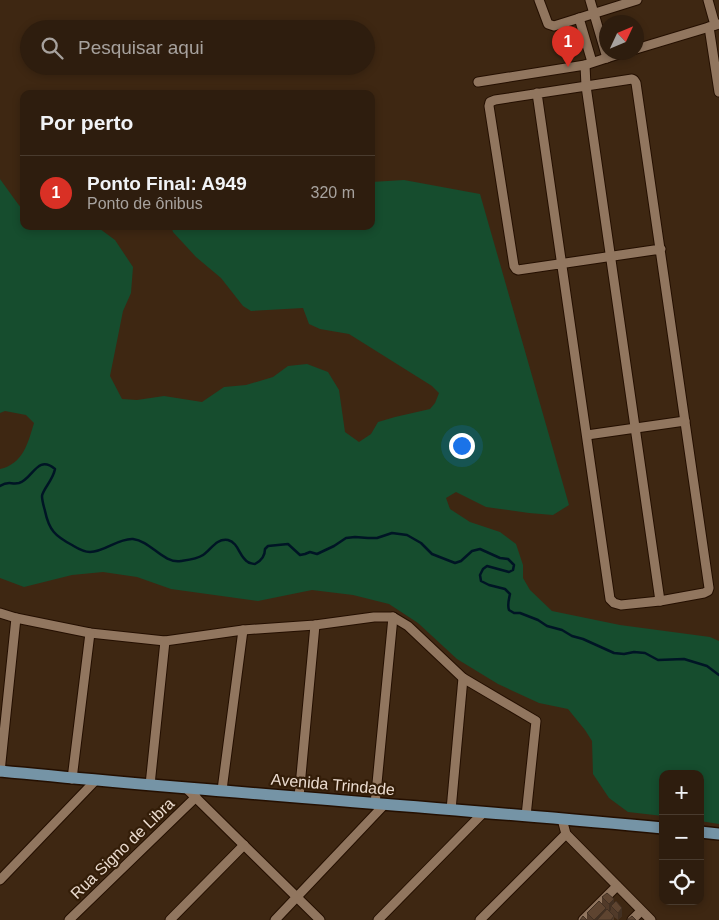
<!DOCTYPE html>
<html lang="pt">
<head>
<meta charset="utf-8">
<style>
	body { margin:0; font-family:Helvetica,sans-serif; background:#3a2a1c; color:#f1f3f6 }
	.controls { position:absolute; right:15px; bottom:15px; display:grid; overflow:hidden; border-radius:10px; box-shadow:0 2px 8px #0003 }
	.controls button { width:45px; height:45px; display:grid; place-items:center; padding:0; border:0; border-bottom:1px solid #493b2e; background:#2e1d0e; color:#f1f3f6; font:25px sans-serif }
	.compass { position:absolute; left:599px; top:15px; width:45px; height:45px; border-radius:50%; background:#2e1d0e; box-shadow:0 2px 8px #0003; rotate:46deg }
	.you { position:absolute; left:461px; top:445px; width:18px; height:18px; margin:-12px; border:4px solid #fff; border-radius:50%; background:#1a73e8; box-shadow:0 0 0 8px #1a73e833 }
	.badge { display:grid; place-items:center; width:32px; height:32px; border-radius:50%; background:#d93025; color:#fff; font-size:16px; font-weight:700 }
	.pin { position:absolute; translate:-50% -41px; filter:drop-shadow(0 1px 2px #0008) }
	.pin::after { content:''; position:absolute; top:26px; width:18px; height:15px; background:inherit; clip-path:polygon(0 0,100% 0,50% 100%) }
	.list { margin:0; padding:0; list-style:none }
	h2 { display:flex; justify-content:space-between; align-items:center; height:65px; margin:0; padding:0 20px; font-size:21px }
	h2 small { font-size:16px; font-weight:400; color:#a7a29e }
	.list li { display:grid; grid-template-columns:32px 1fr auto; gap:15px; align-items:center; box-sizing:border-box; height:75px; padding:0 20px; border-top:1px solid #493b2e }
	.list b { display:block; font-size:19px; white-space:nowrap }
	.list p { margin:0; font-size:16px; white-space:nowrap; color:#a7a29e }
	.list em { font-size:16px; font-style:normal; color:#a7a29e }
	.icon { flex:none; width:28px; height:28px; fill:none; stroke:currentColor; stroke-width:2; stroke-linecap:round; stroke-linejoin:round }
	.map { position:relative; flex:none; width:719px; height:920px; overflow:hidden }
	.search { position:absolute; background:#2e1d0e; box-shadow:0 2px 8px #0003; left:20px; top:20px; width:355px; height:55px; display:flex; align-items:center; gap:12px; box-sizing:border-box; padding:0 18px; border-radius:28px; color:#a7a29e; font-size:19px }
	.panel { position:absolute; background:#2e1d0e; box-shadow:0 2px 8px #0003; left:20px; top:90px; width:355px; height:140px; border-radius:10px }
	.map>svg:first-child { display:block }
</style>
</head>
<body>
<div class="map">
<svg width="719" height="920" viewBox="0 0 719 920">
	<rect width="100%" height="100%" fill="#3e2712"/>
	<path fill="#164d2e" d="M 0,179 L 18,204 L 24,211 L 24,226 L 96,226 L 115,240 L 133,267 L 131,293 L 123,311 L 110,376 L 122,399 L 137,400 L 164,396 L 202,402 L 224,387 L 246,385 L 273,377 L 288,366 L 307,364 L 328,372 L 339,390 L 345,432 L 359,442 L 371,434 L 378,422 L 395,417 L 430,409 L 435,403 L 439,393 L 432,386 L 349,334 L 320,329 L 309,324 L 303,308 L 251,311 L 243,306 L 221,278 L 196,257 L 173,232 L 171,226 L 371,226 L 371,182 L 404,180 L 480,194 L 569,505 L 553,515 L 529,513 L 486,507 L 456,492 L 446,498 L 450,509 L 470,522 L 500,532 L 516,544 L 523,565 L 523,578 L 530,590 L 552,611 L 620,625 L 710,637 L 719,641 L 719,824 L 700,821 L 700,774 L 663,774 L 663,816 L 628,812 L 609,798 L 593,774 L 592,741 L 585,730 L 568,709 L 539,703 L 498,684 L 457,659 L 418,623 L 389,604 L 353,595 L 312,590 L 258,601 L 171,589 L 137,577 L 103,572 L 72,575 L 24,587 L 0,578 L 0,469 C 23,464 28,443 34,423 L 26,415 L 5,411 L 0,413 Z"/>
	<g fill="none" stroke-linecap="round" stroke-linejoin="round">
		<path stroke="#001525" stroke-width="2.5" d="M 0,486 C 9,480 11,485 19,483 C 33,479 37,454 55,469 C 53,480 43,489 42,496 C 42,501 44,507 45,511 C 49,530 55,536 72,545 C 77,548 83,552 90,552 C 105,552 118,538 133,539 C 151,541 163,564 181,561 C 188,560 197,559 203,555 C 211,550 216,538 228,540 C 239,543 239,557 248,562 C 249,563 254,564 255,564 C 261,561 265,556 265,549 L 268,546 L 288,544 L 300,555 L 305,554 L 310,552 L 317,554 L 334,546 L 346,538 L 355,537 L 368,538 L 377,538 L 392,533 L 407,535 L 421,543 L 432,554 L 455,563 L 461,561 L 472,551 L 480,549 L 500,558 L 508,559 L 514,565 L 513,570 L 509,572 L 487,566 L 483,569 L 480,575 L 481,581 L 489,585 L 505,589 L 510,594 C 509,599 507,605 509,610 L 514,613 L 520,613 L 538,620 L 547,626 L 562,630 L 572,636 L 583,639 L 614,653 L 624,654 L 634,652 L 645,653 L 658,660 L 684,659 L 707,666 L 719,675"/>
		<defs>
			<g id="minor">
				<polyline points="539,0 548,24 554,26 637,0"/>
				<polyline points="590,0 607,58"/>
				<polyline points="708,0 715,25"/>
				<polyline points="579,18 592,62"/>
				<polyline points="709,27 719,92"/>
				<polyline points="636,49 719,24"/>
				<polyline points="585,65 586,86 660,601"/>
				<polyline points="478,82 585,65 625,52"/>
				<path d="M 537,93 L 610,599 L 614,603 L 621,605 L 660,601 L 704,593 L 708,591 L 709,588 L 636,83 L 634,80 L 632,79 L 495,100 L 490,102 L 489,106 L 514,266 L 516,269 L 518,270 C 566,263 613,256 661,249"/>
				<polyline points="587,435 685,421"/>
				<polyline points="0,613 16,618 90,633 165,641 243,630 315,625 374,617 393,617 408,626 463,678 536,721 526,816"/>
				<polyline points="0,772 16,618"/>
				<polyline points="72,779 90,633"/>
				<polyline points="150,785 165,641"/>
				<polyline points="186,788 320,920"/>
				<polyline points="222,790 243,630"/>
				<polyline points="299,797 315,625"/>
				<polyline points="375,804 393,617"/>
				<polyline points="451,810 463,678"/>
				<polyline points="562,819 566,834 651,920"/>
				<polyline points="0,880 95,781"/>
				<polyline points="69,920 196,797"/>
				<polyline points="170,920 244,845"/>
				<polyline points="275,920 384,805"/>
				<polyline points="378,920 483,813"/>
				<polyline points="480,920 566,834"/>
				<polyline points="583,920 617,886"/>
				<polyline points="632,920 641,911"/>
			</g>
			<g id="major">
				<path d="M 0,771 C 221,793 442,807 663,828"/>
				<polyline points="700,832 719,834"/>
			</g>
		</defs>
		<use href="#minor" stroke="#240f00" stroke-width="11"/>
		<use href="#major" stroke="#240f00" stroke-width="14"/>
		<use href="#minor" stroke="#91765f" stroke-width="9"/>
		<use href="#major" stroke="#7594a6" stroke-width="11"/>
	</g>
	<polygon fill="#513a29" points="602,897 614,903 622,916 618,920 614,917 614,920 580,920 587,920 587,913 602,904"/>
	<g fill="#423022">
		<polygon points="614,899 614,907 611,906 611,910 609,912 609,904"/>
		<polygon points="606,908 606,915 601,920 594,920"/>
		<polygon points="622,908 622,916 618,920 618,913"/>
	</g>
	<g fill="#5e4430" stroke="#423022">
		<polygon points="607,893 614,899 609,904 602,897"/>
		<polygon points="599,901 606,908 594,920 587,913"/>
		<polygon points="616,901 622,908 618,913 611,906"/>
		<polygon points="607,909 614,916 611,920 597,920"/>
		<polygon points="583,916 587,920 580,920"/>
		<polygon points="632,916 636,920 627,920"/>
	</g>
	<g text-anchor="middle" stroke-width="4.5" stroke-linejoin="round" paint-order="stroke">
		<g font-size="16" fill="#ebdcd0" stroke="#331d08">
			<text transform="translate(333 784) rotate(5)" y="6">Avenida Trindade</text>
			<text transform="translate(122 848) rotate(-44)" y="6">Rua Signo de Libra</text>
		</g>
	</g>
</svg>
<div class="controls">
<button>+</button>
<button>−</button>
<button><svg class="icon" aria-label="locate" viewBox="0 0 24 24"><circle cx="12" cy="12" r="6"/><path d="M12 2v4M12 18v4M2 12h4M18 12h4"/></svg></button>
</div>
<svg class="compass" viewBox="-18 -18 36 36"><path d="M0-13l5 13h-10z" fill="#e53935"/><path d="M0 13l5-13h-10z" fill="#a7a29e"/></svg>
<div class="you"></div>
<div class="pin badge" style="left:568px;top:67px">1</div>
<div class="search"><svg class="icon" aria-label="search" viewBox="0 0 24 24"><circle cx="10" cy="10" r="6"/><path d="M15 15l6 6"/></svg>Pesquisar aqui</div>
<section class="panel">
<h2>Por perto<small></small></h2>
<ul class="list">
<li><span class="badge">1</span><div><b>Ponto Final: A949</b><p>Ponto de ônibus</p></div><em>320 m</em></li>
</ul>
</section>
</div>
</body>
</html>
